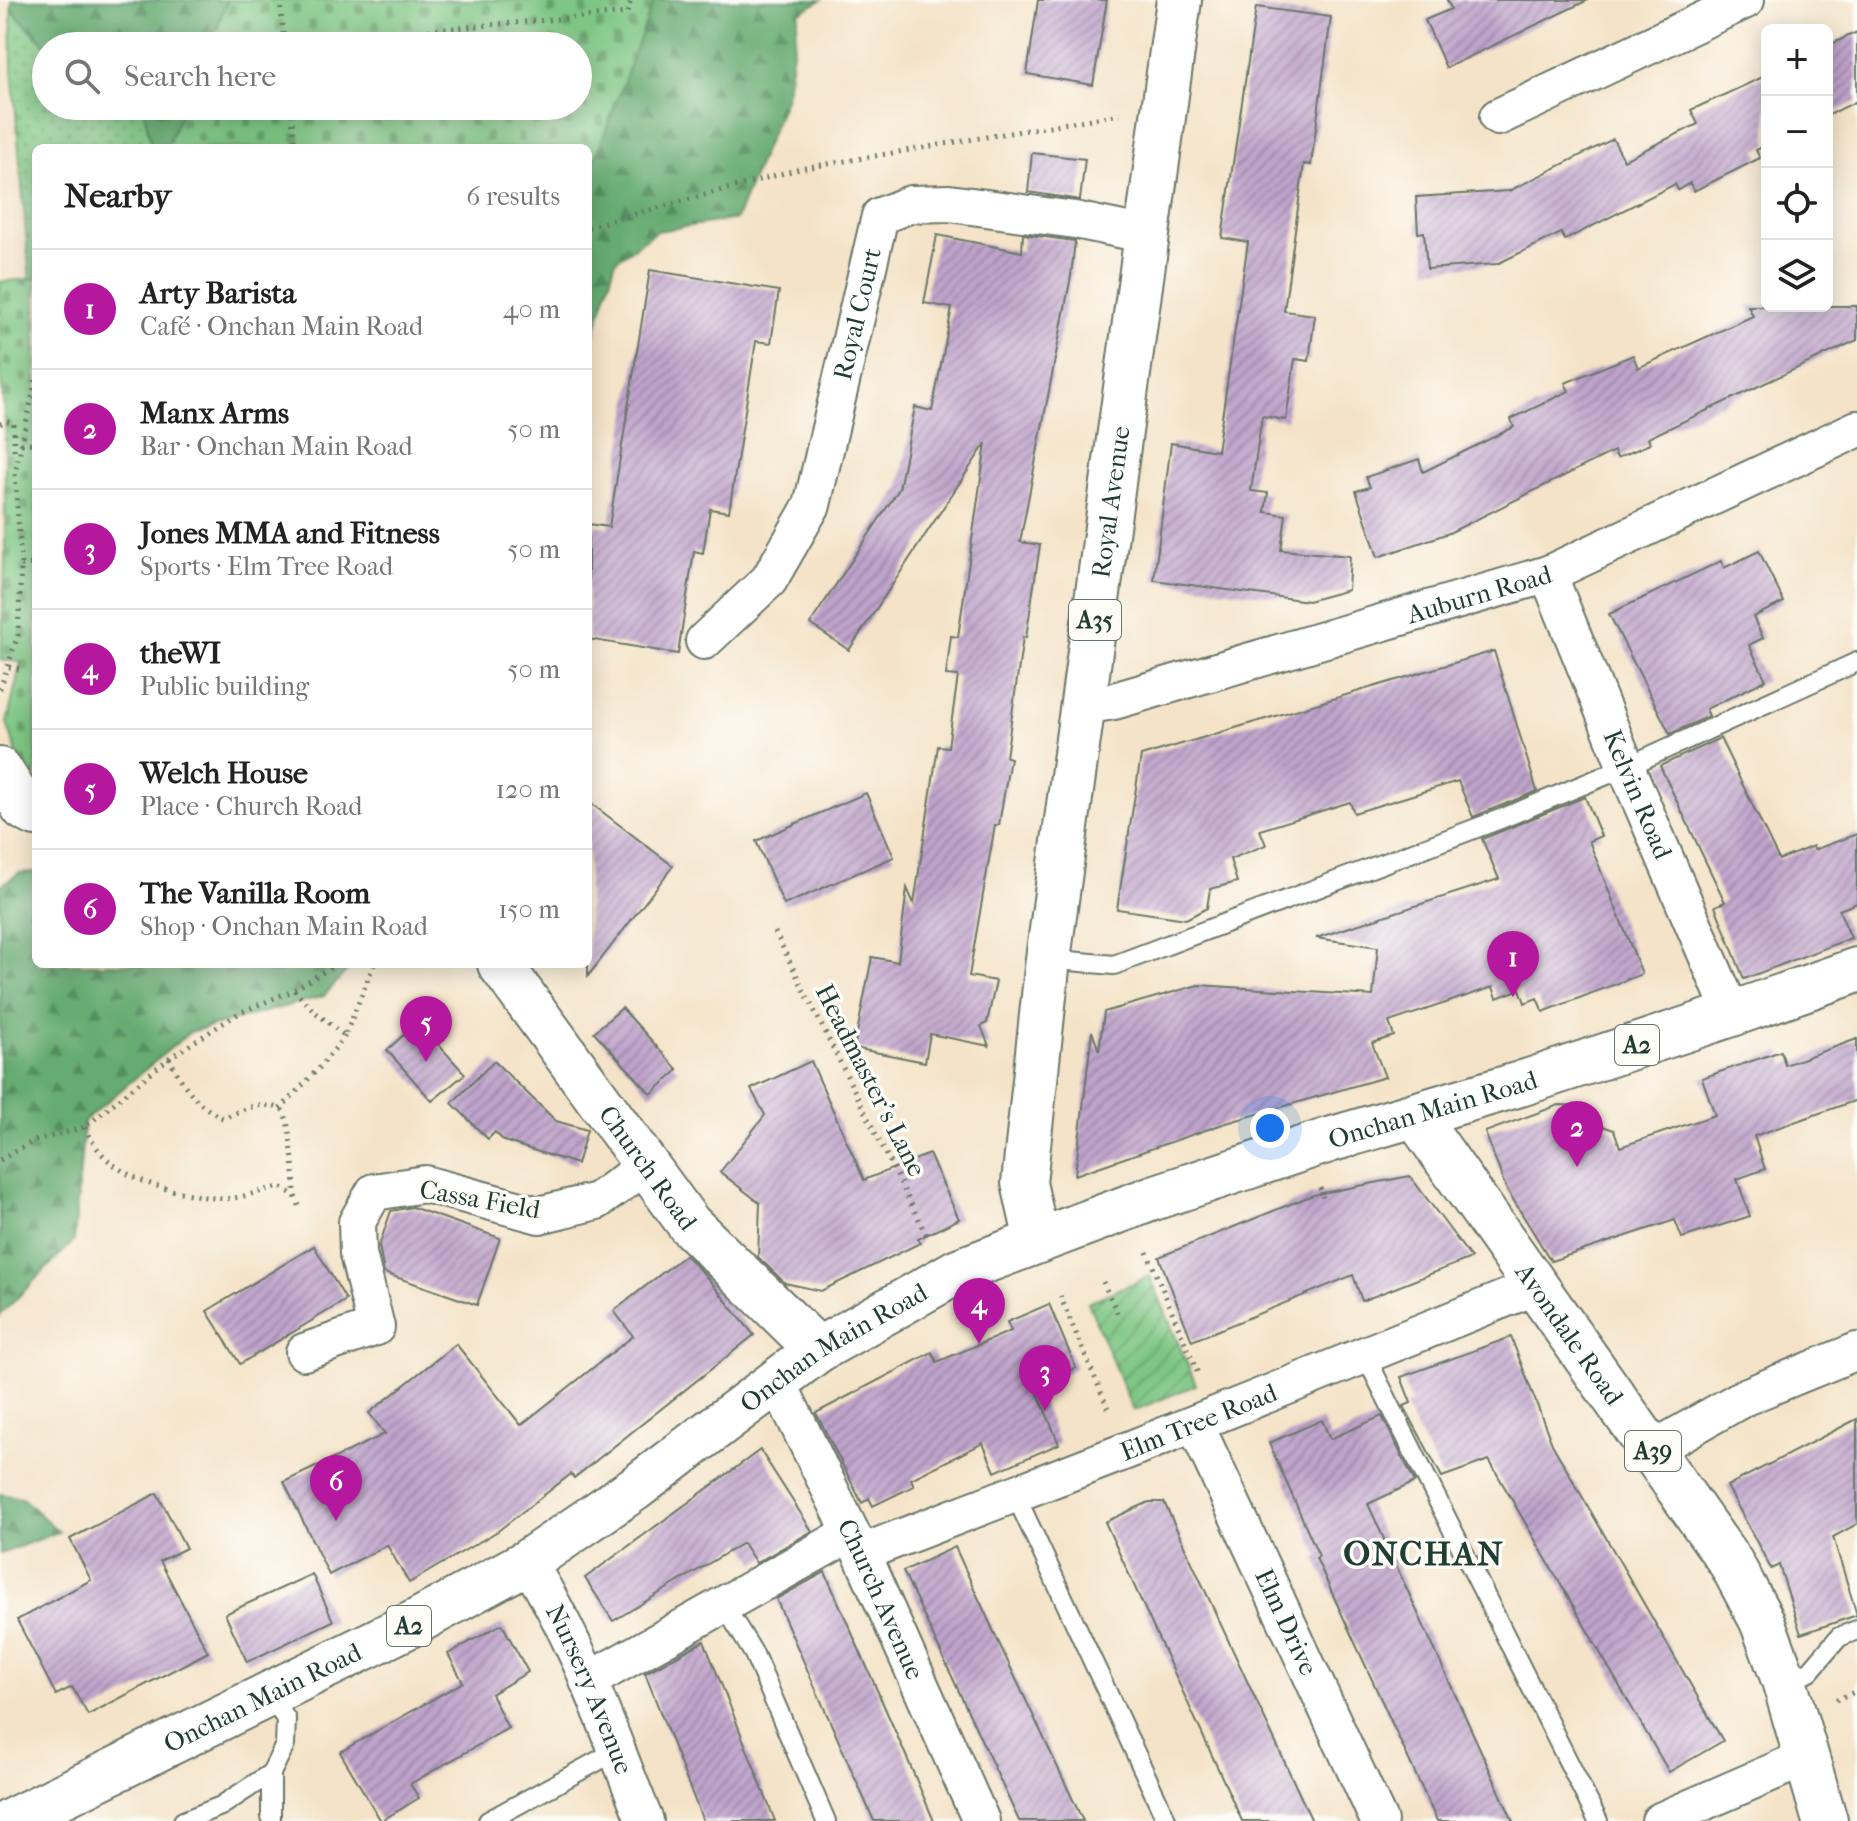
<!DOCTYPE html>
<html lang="en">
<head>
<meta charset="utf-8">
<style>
	body { margin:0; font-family:"IM FELL French Canon",serif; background:#f2f2f2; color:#222 }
	.controls { position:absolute; right:24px; top:24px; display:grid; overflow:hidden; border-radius:12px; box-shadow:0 4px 20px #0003 }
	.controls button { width:72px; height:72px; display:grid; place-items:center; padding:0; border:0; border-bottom:2px solid #e0e0e0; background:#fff; color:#222; font:40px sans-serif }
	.you { position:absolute; left:1270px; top:1128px; width:28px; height:28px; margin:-20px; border:6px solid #fff; border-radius:50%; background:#1a73e8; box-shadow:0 0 0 12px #1a73e833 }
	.badge { display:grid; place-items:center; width:52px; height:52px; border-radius:50%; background:#b5179e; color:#fff; font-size:26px; font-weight:700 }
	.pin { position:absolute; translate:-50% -66px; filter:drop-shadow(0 2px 4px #0008) }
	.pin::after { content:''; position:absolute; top:42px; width:28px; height:24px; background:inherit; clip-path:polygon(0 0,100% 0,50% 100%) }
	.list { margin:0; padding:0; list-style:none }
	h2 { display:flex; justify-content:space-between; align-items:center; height:104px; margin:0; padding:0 32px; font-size:34px }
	h2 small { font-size:26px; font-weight:400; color:#767676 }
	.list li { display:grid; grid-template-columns:52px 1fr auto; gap:24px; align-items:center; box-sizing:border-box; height:120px; padding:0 32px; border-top:2px solid #e0e0e0 }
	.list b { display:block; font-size:30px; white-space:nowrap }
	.list p { margin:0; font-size:26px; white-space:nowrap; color:#767676 }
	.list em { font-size:26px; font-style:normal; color:#767676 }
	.icon { flex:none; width:44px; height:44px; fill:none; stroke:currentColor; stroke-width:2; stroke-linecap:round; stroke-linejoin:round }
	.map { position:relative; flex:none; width:1857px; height:1821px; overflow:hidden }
	.search { position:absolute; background:#fff; box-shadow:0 4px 20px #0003; left:32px; top:32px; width:560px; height:88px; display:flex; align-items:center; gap:20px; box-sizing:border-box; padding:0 28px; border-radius:44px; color:#767676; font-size:30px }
	.panel { position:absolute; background:#fff; box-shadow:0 4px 20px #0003; left:32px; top:144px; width:560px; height:824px; border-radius:12px }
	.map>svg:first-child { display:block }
</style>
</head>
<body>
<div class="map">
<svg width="1857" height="1821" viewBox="0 0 1857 1821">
	<defs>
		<pattern id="grass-dots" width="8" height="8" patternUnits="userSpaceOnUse" patternTransform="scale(2)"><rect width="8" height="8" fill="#7ec683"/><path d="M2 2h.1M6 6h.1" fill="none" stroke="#67a26c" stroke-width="1.8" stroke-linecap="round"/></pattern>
		<pattern id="forest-firs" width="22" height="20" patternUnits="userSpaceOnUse" patternTransform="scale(2)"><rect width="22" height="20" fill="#66ab71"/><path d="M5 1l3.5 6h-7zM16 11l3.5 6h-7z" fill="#538c5e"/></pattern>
		<pattern id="cemetery-stones" width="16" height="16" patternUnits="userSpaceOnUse" patternTransform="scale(2)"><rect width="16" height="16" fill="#7ec683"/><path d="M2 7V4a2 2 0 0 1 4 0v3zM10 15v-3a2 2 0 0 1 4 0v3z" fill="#67a26c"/></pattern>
		<pattern id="garden-furrows" width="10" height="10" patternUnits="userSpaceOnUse" patternTransform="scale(2)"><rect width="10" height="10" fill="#7ec683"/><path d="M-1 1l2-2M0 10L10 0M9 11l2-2" fill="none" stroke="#67a26c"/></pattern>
		<pattern id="building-hatch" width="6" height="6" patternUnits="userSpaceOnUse" patternTransform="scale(2)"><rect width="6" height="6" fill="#bfa3cb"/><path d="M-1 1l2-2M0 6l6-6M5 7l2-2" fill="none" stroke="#9b86a6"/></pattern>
	</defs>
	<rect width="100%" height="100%" fill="#fdfcf7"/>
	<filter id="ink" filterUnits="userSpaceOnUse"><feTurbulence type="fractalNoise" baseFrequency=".0125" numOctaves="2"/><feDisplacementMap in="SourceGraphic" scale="16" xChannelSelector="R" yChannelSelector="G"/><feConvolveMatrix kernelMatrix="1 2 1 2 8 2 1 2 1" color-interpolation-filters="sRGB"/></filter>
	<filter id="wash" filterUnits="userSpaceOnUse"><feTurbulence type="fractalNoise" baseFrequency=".006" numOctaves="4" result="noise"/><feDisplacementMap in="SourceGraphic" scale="32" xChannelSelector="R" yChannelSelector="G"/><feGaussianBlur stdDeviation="1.8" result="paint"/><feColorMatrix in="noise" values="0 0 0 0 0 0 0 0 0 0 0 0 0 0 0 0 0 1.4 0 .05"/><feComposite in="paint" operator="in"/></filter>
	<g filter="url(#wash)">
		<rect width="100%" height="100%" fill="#f4e3c8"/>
		<polygon fill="url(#grass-dots)" stroke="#4e825c" stroke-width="2" points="11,9 47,46 46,106 143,106 152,148 36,148 36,278 30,279 12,68"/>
		<g fill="url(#forest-firs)" stroke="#427452" stroke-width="2">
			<polygon points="12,0 228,0 209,46 47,46 11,9"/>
			<polygon points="654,0 821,0 799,13 786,96 736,219 657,231 616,260 588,356 588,178"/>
			<polygon points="143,106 184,106 166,148 152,148"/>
			<polygon points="36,872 36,964 353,964 324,996 190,1032 84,1121 74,1241 0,1315 0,886 19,873"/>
			<polygon points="0,1494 22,1498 59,1532 0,1554"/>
		</g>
		<g fill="url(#cemetery-stones)" stroke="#4e825c" stroke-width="2">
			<polygon points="228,0 654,0 588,178 588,148 166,148 184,106 578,106 578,46 209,46"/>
			<polygon points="36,278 36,778 17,754 7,723 21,662 1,660 5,559 5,421 0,367 0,282"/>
		</g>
		<polygon fill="url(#garden-furrows)" stroke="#4e825c" stroke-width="2" points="1150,1276 1196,1385 1133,1411 1088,1302"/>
		<g id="blocks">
			<g fill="url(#building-hatch)">
				<polygon points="1038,0 1107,0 1093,85 1027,74"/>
				<polygon points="1447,0 1588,0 1446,68 1425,20 1451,9"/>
				<polygon points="1256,7 1331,17 1311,165 1304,164 1284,311 1315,315 1309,361 1295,359 1286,420 1262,416 1251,491 1268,493 1265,512 1286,515 1281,550 1350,556 1348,590 1308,601 1154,580 1171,443 1217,451 1248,242 1222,238"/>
				<polygon points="1857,32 1857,101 1827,116 1827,46"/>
				<polygon points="1767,75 1767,145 1756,150 1760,158 1694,191 1690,183 1678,190 1675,184 1565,240 1561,233 1497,264 1427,269 1424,232 1418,233 1416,197 1509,191 1613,139 1624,160 1698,124 1691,110"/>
				<polygon points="1032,153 1085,159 1080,200 1028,192"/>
				<polygon points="1023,234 1075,241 1071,276 1020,542 1040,545 1026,638 1023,637 1006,757 1010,758 999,825 995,825 969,976 996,981 987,1023 981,1026 989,1046 930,1034 925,1062 854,1048 872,957 898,962 907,888 914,904 938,746 948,747 958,676 946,675 951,636 958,637 986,443 849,650 810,624 899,489 915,407 932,411 952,308 924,303 937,235 1022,252"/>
				<polygon points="650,270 779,291 771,343 756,341 729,512 710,509 703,553 694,551 678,654 588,639 588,524 609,527"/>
				<polygon points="1748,306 1857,306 1857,340 1648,438 1650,444 1617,458 1614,451 1449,533 1378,557 1356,491 1370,487 1366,477 1419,459 1423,472 1514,427 1511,419 1569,391 1565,383 1633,355 1638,368 1753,316"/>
				<polygon points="1759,551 1784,602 1753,617 1763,638 1749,645 1766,680 1706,709 1709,716 1670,734 1609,614 1721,561 1724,568"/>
				<polygon points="1494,651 1537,791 1473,817 1458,781 1354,813 1350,802 1260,830 1266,845 1230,859 1237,882 1210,889 1207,908 1186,919 1117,909 1141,756"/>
				<polygon points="1720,738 1779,860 1813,846 1814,850 1857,834 1857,903 1839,910 1851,938 1744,979 1715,906 1725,902 1660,766"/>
				<polygon points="866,793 894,857 784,905 756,841"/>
				<polygon points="1585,797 1601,836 1589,841 1642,974 1543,1012 1537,998 1525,1003 1520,989 1497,998 1493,987 1389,1022 1394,1036 1372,1043 1385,1077 1223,1124 1075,1175 1092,1031 1099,1051 1104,1012 1198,985 1373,996 1378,947 1316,938 1499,879 1482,839"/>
				<polygon points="588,801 673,866 588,976"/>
				<polygon points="622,1008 678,1070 651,1094 594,1032"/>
				<polygon points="418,1022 465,1074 432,1101 387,1050"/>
				<polygon points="1857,1039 1857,1100 1754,1136 1765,1169 1737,1179 1750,1216 1682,1238 1675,1220 1551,1261 1506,1188 1485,1132 1559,1105 1585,1106 1591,1122 1614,1130 1620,1147 1715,1115 1702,1078 1781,1051 1785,1065"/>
				<polygon points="494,1061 556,1121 587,1130 577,1164 504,1141 495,1132 488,1139 452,1103"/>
				<polygon points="811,1061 864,1180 929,1154 959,1219 918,1239 920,1243 821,1291 785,1283 758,1257 760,1203 720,1172 765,1115 751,1089"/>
				<polygon points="1410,1176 1471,1258 1362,1301 1353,1275 1192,1341 1159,1257 1313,1195"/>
				<polygon points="412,1207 500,1238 477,1305 384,1273 379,1246 391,1211"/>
				<polygon points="314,1246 346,1300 240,1364 207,1311"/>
				<polygon points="685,1255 705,1275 754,1335 574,1478 571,1474 498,1531 409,1583 387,1545 329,1575 284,1482 385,1434 369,1413 456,1344 521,1425 633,1336 614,1311"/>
				<polygon points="1049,1304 1076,1368 1035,1386 1059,1444 995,1472 983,1443 911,1479 914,1486 873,1506 869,1498 862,1503 816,1413 932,1352 937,1362 1011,1331 1007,1322"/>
				<polygon points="1511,1337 1552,1444 1723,1741 1669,1772 1489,1460 1442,1477 1404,1406 1411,1403 1401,1377"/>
				<polygon points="1382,1416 1415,1482 1368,1504 1513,1821 1437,1821 1316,1558 1319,1556 1269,1443 1322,1420 1330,1439"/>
				<polygon points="1857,1419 1857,1524 1833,1537 1857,1615 1801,1634 1779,1565 1771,1569 1727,1486"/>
				<polygon points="760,1450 812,1531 756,1563 743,1543 613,1621 585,1578"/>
				<polygon points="157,1493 186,1548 160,1561 208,1652 88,1715 72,1687 56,1695 17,1620 91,1580 70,1539"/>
				<polygon points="1149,1502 1164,1502 1312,1821 1242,1821 1105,1522"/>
				<polygon points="955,1547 999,1643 1083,1821 1019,1821 903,1571"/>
				<polygon points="825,1572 907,1758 934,1821 874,1821 776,1599"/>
				<polygon points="312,1574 333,1621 247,1662 225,1614"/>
				<polygon points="502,1624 528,1672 491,1694 508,1728 410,1784 419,1798 381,1821 340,1752 463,1682 448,1654"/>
				<polygon points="704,1641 732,1711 775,1821 703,1821 691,1791 645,1673"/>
			</g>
		</g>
	</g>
	<g filter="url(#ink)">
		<use href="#blocks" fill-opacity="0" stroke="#6a7768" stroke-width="2"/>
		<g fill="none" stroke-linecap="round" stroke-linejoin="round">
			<defs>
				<g id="service">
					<polyline points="1048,959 1114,965 1503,818 1626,767 1857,662"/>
					<polyline points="1365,1355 1598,1821"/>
					<polyline points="1015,1494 1167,1821"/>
					<polyline points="724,1605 754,1654 826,1821"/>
					<polyline points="1784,1680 1810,1671 1839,1637 1857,1630"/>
					<polyline points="268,1694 286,1719 285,1745 271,1773 271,1817"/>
					<polyline points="183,1821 221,1806 271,1773"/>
					<polyline points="488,1821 616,1751"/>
				</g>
				<g id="minor">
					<polyline points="1498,117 1746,0"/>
					<path id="s1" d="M 1548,574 L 1626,767 L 1732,1014"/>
					<path id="s2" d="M 704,641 L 769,580 L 812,505 L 880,216 L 911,204 L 949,203 L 1075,220 L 1147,235"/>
					<path id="s3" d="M 1083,706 L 1114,701 L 1548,574 L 1857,429"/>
					<polyline points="304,1352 376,1327 358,1254 357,1222 374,1192 425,1184 539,1215 597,1201 647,1165"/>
					<path id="s4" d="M 776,1379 L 861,1553 L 981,1821"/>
					<path id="s5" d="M 1195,1424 L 1379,1821"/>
					<polyline points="1652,1450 1745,1397 1857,1351"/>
					<path id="s6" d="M 861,1553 L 1126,1451 L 1534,1287"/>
					<path id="s7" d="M 527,1562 C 579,1641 609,1734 645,1821"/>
					<polyline points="588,1681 851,1533"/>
					<polyline points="1660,1821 1805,1758"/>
				</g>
				<g id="secondary">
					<polyline points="0,770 24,808 36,814"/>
					<path id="s8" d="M 500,964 L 689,1224 L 818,1350"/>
				</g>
				<g id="primary">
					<path id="s9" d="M 1037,1241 L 1024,1183 L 1048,959 L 1179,0"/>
				</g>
				<g id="trunk">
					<path id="s10" d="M 1415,1115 L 1731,1563 L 1762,1621 L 1784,1680 L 1825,1821"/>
					<path id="s11" d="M 11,1821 L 414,1623 L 527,1562 L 634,1489 L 818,1350 L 958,1271 L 1153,1198 L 1329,1140 L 1520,1084 L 1732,1014 L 1857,970"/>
				</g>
			</defs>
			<use href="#service" stroke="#6a7768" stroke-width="22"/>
			<use href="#minor" stroke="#6a7768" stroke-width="40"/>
			<use href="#secondary" stroke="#6a7768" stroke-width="48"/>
			<use href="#primary" stroke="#6a7768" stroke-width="48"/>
			<use href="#trunk" stroke="#6a7768" stroke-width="48"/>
			<g stroke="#6a7768" stroke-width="5" stroke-dasharray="2 6" stroke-linecap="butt">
				<polyline points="280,0 284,43"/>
				<polyline points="229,45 284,43 627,13 631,0"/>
				<polyline points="291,106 295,148"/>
				<polyline points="588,227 799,169 1120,114"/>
				<polyline points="0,424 5,421 14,423 14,450 20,452"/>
				<polyline points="21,444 36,443"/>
				<polyline points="21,565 36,564"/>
				<polyline points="9,667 19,669"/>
				<polyline points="0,689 18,635 21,565 15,473 36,379"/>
				<polyline points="775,932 928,1238"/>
				<polyline points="294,990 315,1012 345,1036 374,964"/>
				<path d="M 169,1058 C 181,1082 197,1107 223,1118 C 238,1112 253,1103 270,1106 C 273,1106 280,1108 282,1110 C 291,1119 295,1181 295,1196"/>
				<polyline points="280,1109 321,1066 345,1036"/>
				<path d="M 85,1127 C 103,1171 147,1186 190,1194 C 204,1197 219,1200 233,1198 C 249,1196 265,1189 281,1187 L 295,1196 L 301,1210"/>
				<polyline points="0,1160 34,1141 85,1127 169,1058 239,1013 294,990 336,964"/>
				<polyline points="1320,1188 1324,1201"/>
				<polyline points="1147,1252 1199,1376"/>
				<polyline points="1103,1282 1118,1315"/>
				<polyline points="1060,1296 1110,1413"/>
				<polyline points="1836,1700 1857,1691"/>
			</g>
			<use href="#service" stroke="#fff" stroke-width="18"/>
			<use href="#minor" stroke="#fff" stroke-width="36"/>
			<use href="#secondary" stroke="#fff" stroke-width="44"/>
			<use href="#primary" stroke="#fff" stroke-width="44"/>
			<use href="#trunk" stroke="#fff" stroke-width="44"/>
		</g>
	</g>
	<g text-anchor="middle" stroke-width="7" stroke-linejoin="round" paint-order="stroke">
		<g fill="#fdfcf7" stroke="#62766e" stroke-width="2">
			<rect x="1069" y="600" width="52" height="40" rx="6"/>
			<rect x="1615" y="1025" width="44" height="40" rx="6"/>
			<rect x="1625" y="1431" width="56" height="40" rx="6"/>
			<rect x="387" y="1606" width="44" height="40" rx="6"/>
		</g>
		<g font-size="24" font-weight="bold" fill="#1f3d34">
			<text x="1095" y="628">A35</text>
			<text x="1637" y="1053">A2</text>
			<text x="1653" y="1459">A39</text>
			<text x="409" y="1634">A2</text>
		</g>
		<g font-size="26" fill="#1f3d34" stroke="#fdfcf7">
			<text dy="9" stroke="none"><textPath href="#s2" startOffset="372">Royal Court</textPath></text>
			<text dy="9" stroke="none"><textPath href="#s9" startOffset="746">Royal Avenue</textPath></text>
			<text dy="9" stroke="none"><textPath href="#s3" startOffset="412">Auburn Road</textPath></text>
			<text dy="9" stroke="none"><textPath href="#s1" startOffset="238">Kelvin Road</textPath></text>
			<text transform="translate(871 1080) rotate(63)" y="9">Headmaster's Lane</text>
			<text dy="9" stroke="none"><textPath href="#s11" startOffset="1600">Onchan Main Road</textPath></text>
			<text dy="9" stroke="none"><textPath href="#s8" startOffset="252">Church Road</textPath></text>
			<text transform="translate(480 1199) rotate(10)" y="9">Cassa Field</text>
			<text dy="9" stroke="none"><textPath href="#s10" startOffset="268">Avondale Road</textPath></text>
			<text dy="9" stroke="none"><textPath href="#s11" startOffset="952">Onchan Main Road</textPath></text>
			<text dy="9" stroke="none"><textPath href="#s6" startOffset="362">Elm Tree Road</textPath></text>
			<text dy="9" stroke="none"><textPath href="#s4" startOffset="244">Church Avenue</textPath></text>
			<text dy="9" stroke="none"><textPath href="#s5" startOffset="218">Elm Drive</textPath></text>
			<text dy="9" stroke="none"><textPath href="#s7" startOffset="142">Nursery Avenue</textPath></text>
			<text dy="9" stroke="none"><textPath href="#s11" startOffset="280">Onchan Main Road</textPath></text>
		</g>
		<g font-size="34" font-weight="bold" letter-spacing="2" fill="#1f3d34" stroke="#fdfcf7">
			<text x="1424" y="1565">ONCHAN</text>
		</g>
	</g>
</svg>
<div class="controls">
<button>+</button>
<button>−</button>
<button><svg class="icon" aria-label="locate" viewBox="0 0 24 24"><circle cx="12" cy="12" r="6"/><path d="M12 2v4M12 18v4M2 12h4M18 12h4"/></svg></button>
<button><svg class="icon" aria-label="layers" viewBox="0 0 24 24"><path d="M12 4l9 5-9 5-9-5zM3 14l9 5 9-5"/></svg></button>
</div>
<div class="you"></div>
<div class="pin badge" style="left:1513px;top:997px">1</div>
<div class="pin badge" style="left:1577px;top:1167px">2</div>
<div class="pin badge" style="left:1045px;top:1411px">3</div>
<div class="pin badge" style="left:979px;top:1344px">4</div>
<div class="pin badge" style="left:426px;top:1062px">5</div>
<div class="pin badge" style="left:336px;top:1521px">6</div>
<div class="search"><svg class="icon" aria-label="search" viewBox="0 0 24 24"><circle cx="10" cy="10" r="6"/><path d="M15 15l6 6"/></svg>Search here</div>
<section class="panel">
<h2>Nearby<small>6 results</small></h2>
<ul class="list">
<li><span class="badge">1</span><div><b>Arty Barista</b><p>Café · Onchan Main Road</p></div><em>40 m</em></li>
<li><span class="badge">2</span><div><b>Manx Arms</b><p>Bar · Onchan Main Road</p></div><em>50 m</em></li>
<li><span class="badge">3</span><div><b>Jones MMA and Fitness</b><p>Sports · Elm Tree Road</p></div><em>50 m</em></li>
<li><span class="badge">4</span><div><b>theWI</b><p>Public building</p></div><em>50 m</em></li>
<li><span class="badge">5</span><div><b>Welch House</b><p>Place · Church Road</p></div><em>120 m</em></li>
<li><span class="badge">6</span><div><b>The Vanilla Room</b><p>Shop · Onchan Main Road</p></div><em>150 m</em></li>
</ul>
</section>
</div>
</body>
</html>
